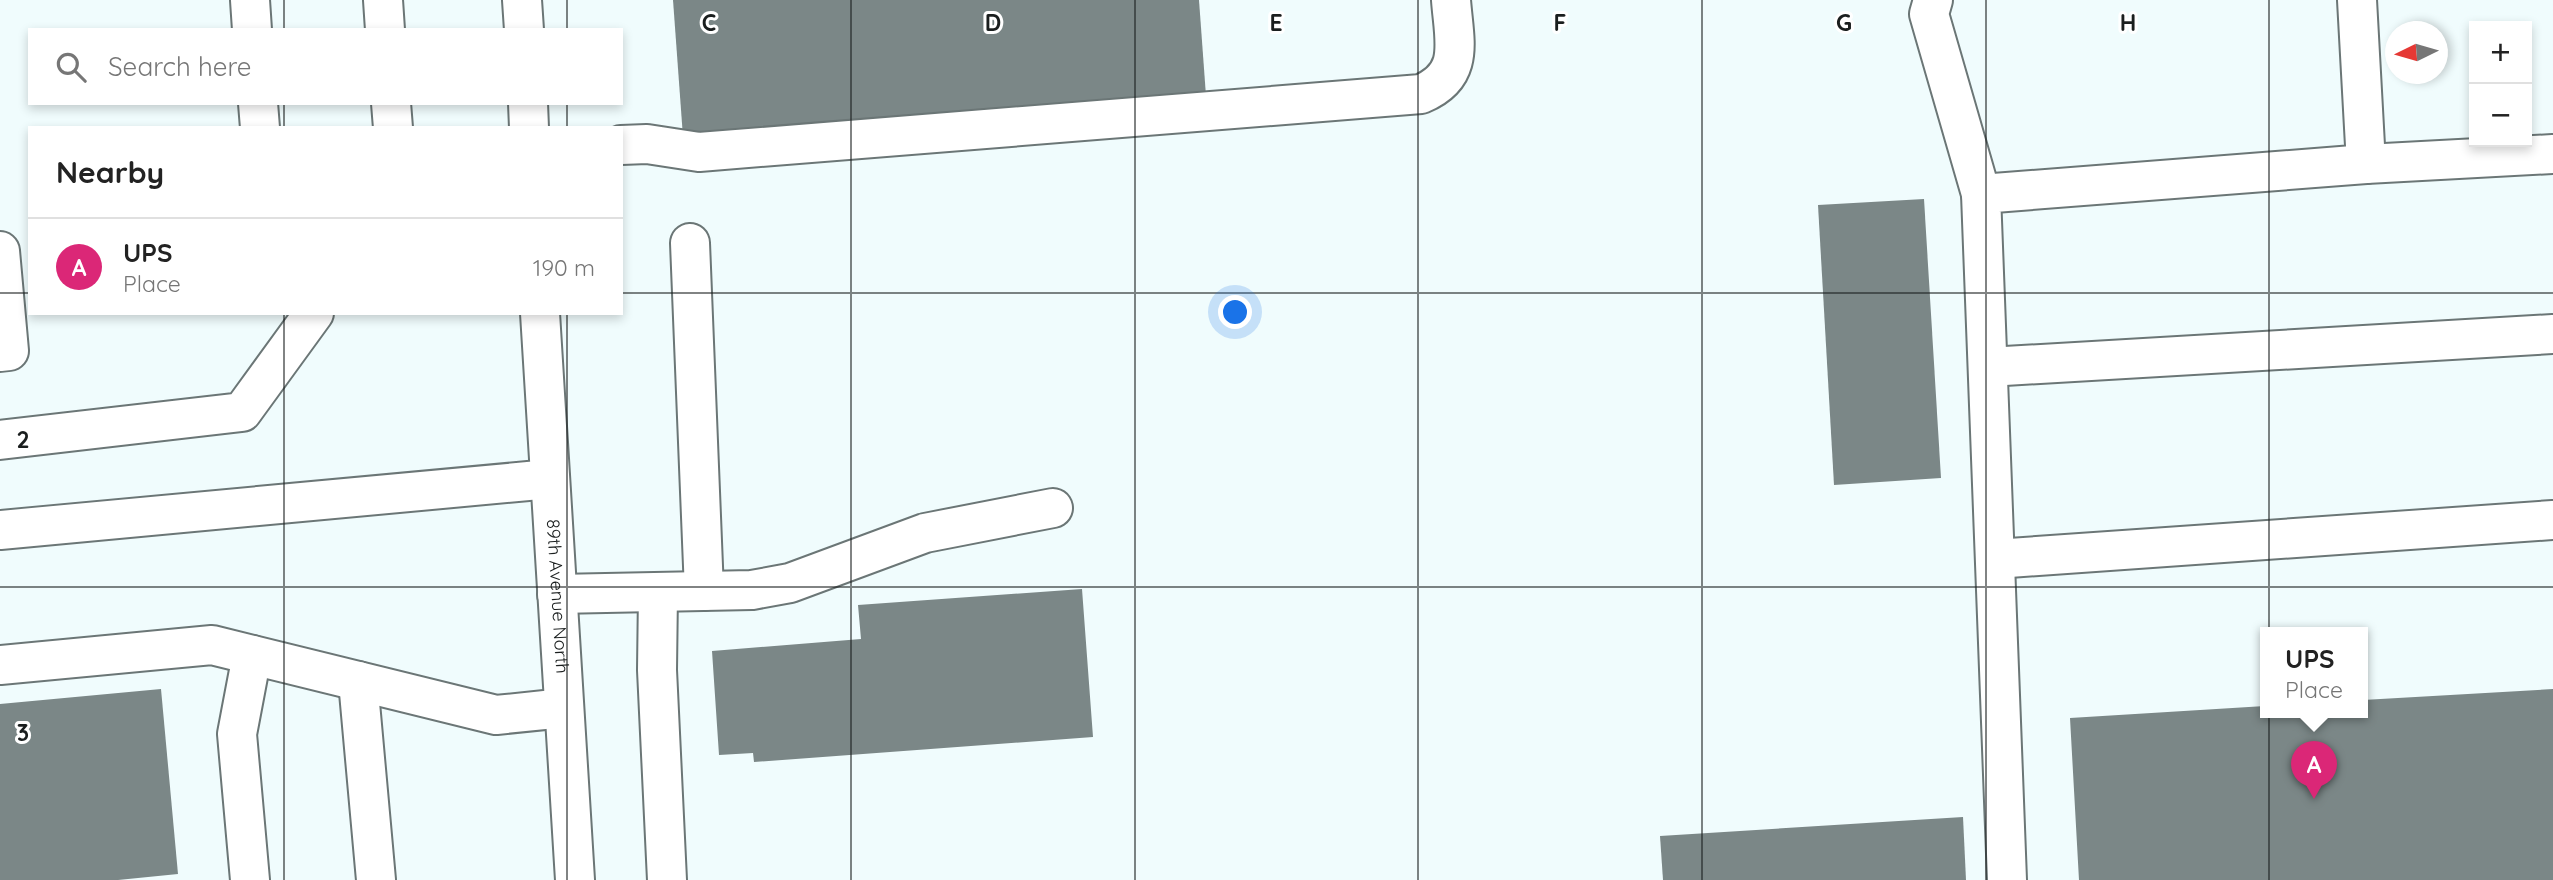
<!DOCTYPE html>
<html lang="en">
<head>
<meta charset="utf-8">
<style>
	body { margin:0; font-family:Quicksand,sans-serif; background:#f6f6f6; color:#222 }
	.controls { position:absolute; right:21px; top:21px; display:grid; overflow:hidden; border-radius:0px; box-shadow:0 4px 10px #0003 }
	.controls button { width:63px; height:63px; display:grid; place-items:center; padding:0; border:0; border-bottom:2px solid #e0e0e0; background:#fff; color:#222; font:35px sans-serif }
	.compass { position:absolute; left:2385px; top:21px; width:63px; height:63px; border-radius:50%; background:#fff; box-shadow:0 4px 10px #0003; rotate:265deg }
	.you { position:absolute; left:1236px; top:313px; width:24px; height:24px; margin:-18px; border:5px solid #fff; border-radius:50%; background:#1a73e8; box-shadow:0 0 0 10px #1a73e833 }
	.badge { display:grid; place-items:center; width:46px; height:46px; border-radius:50%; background:#db2777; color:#fff; font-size:23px; font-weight:700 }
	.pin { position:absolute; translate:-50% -58px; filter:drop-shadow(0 2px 4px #0008) }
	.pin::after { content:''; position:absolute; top:37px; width:24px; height:21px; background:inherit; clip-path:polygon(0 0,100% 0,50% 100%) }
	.popup { position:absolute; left:2260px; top:627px; width:108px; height:91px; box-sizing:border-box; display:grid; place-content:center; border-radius:0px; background:#fff; filter:drop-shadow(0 2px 5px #0005); font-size:23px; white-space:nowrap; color:#767676 }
	.popup b { font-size:26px; color:#222 }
	.popup::after { content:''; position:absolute; left:50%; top:100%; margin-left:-14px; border:14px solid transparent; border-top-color:#fff }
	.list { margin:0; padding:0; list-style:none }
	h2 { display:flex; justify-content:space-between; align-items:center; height:91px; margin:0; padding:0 28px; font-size:30px }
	h2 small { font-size:23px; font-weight:400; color:#767676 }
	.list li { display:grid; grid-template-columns:46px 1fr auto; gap:21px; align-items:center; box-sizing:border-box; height:98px; padding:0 28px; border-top:2px solid #e0e0e0 }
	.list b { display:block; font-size:26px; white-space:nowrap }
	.list p { margin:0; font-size:23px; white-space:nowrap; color:#767676 }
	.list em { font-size:23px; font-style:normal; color:#767676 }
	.icon { flex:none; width:38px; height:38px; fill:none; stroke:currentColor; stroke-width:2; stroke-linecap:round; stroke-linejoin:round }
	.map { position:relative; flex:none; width:2553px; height:880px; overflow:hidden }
	.search { position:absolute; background:#fff; box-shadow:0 4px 10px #0003; left:28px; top:28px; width:595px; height:77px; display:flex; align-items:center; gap:18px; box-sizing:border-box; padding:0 24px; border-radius:0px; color:#767676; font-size:26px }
	.panel { position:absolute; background:#fff; box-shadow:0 4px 10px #0003; left:28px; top:126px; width:595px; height:189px; border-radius:0px }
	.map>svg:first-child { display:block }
</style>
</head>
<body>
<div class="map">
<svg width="2553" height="880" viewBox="0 0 2553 880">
	<rect width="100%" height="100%" fill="#f0fcfd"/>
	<g fill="#7b8787">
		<polygon points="673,0 1199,0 1206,96 683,137"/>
		<polygon points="1924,199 1941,478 1834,485 1818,205"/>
		<polygon points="1082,589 1093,737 754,762 753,753 719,755 712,651 861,639 858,605"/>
		<polygon points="161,689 178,874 118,880 0,880 0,704"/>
		<polygon points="2553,689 2553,880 2079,880 2070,718 2265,706 2265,713 2363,713 2363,700"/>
		<polygon points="1963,817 1966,880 1663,880 1660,836"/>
	</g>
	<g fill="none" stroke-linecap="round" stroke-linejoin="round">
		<defs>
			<g id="minor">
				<polyline points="250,0 252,30"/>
				<polyline points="383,0 385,30"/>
				<polyline points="522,0 524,30"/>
				<polyline points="1933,0 1929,14 1981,194"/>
				<polyline points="258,103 260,128"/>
				<polyline points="391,103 393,128"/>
				<polyline points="528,103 529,128"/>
				<path d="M 621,145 L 647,144 L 699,152 L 1421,94 C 1466,75 1454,41 1451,0"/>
				<polyline points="2366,164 2553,154"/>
				<polyline points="690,243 704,591"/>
				<polyline points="0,251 9,351 0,352"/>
				<path id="s1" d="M 540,313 L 575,880"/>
				<polyline points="1988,367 2553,334"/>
				<polyline points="0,440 242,412 314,313"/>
				<polyline points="0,530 550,479"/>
				<polyline points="1995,559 2553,520"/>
				<polyline points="658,592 657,670 667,880"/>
				<polyline points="557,594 752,590 790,583 925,533 1053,508"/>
				<polyline points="0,665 212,645 496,715 564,708"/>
				<polyline points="358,681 376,880"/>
				<polyline points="250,880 237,734 252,655"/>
				<polyline points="2007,880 1981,194 2366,164 2357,0"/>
			</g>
		</defs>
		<use href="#minor" stroke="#6b7676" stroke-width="42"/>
		<use href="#minor" stroke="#fff" stroke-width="38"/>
	</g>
	<path fill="none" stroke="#1a1e1e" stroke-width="2" stroke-opacity="0.55" d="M 284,0 L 284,30M 567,0 L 567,30M 851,0 L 851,880M 1135,0 L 1135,880M 1418,0 L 1418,880M 1702,0 L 1702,880M 1986,0 L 1986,880M 2269,0 L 2269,880M 284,103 L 284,128M 567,103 L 567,128M 0,293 L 30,293M 621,293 L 2553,293M 284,313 L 284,880M 567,313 L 567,880M 0,587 L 2553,587"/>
	<g text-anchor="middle" stroke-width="6" stroke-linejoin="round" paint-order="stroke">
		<g font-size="18" fill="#1a1e1e" stroke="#fff">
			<text dy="6" stroke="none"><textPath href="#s1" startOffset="284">89th Avenue North</textPath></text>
		</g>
	</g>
	<g font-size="23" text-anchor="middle" font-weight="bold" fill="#1a1e1e" stroke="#fff" stroke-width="6" stroke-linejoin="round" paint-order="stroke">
		<text x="709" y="31">C</text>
		<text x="993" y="31">D</text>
		<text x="1276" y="31">E</text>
		<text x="1560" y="31">F</text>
		<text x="1844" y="31">G</text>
		<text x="2128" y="31">H</text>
		<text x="23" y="448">2</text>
		<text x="23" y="741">3</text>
	</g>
</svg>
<div class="controls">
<button>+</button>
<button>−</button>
</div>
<svg class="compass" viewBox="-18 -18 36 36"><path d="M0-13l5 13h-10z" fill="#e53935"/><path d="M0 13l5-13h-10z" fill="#767676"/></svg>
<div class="you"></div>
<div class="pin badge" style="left:2314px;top:799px">A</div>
<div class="popup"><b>UPS</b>Place</div>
<div class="search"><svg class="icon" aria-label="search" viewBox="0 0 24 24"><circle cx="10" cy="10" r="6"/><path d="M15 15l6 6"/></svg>Search here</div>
<section class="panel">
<h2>Nearby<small></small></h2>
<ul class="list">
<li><span class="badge">A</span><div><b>UPS</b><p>Place</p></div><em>190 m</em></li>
</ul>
</section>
</div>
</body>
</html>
